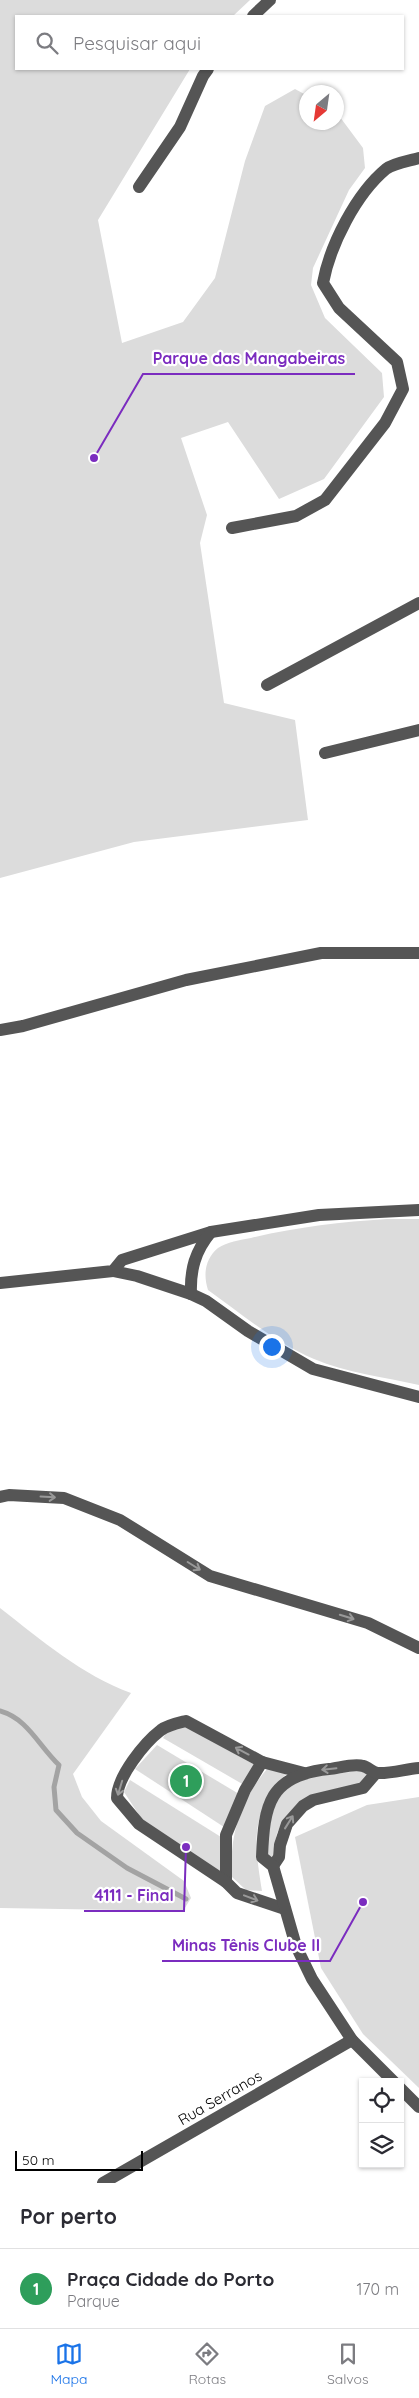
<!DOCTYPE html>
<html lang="pt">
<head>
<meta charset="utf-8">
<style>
	body { margin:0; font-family:Quicksand,sans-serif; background:#f7f7f7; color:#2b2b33 }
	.controls { position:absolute; right:15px; bottom:15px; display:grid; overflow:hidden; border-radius:0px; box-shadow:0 1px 4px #0004 }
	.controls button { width:45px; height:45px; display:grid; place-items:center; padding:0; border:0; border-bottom:1px solid #e1e1e2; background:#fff; color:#2b2b33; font:25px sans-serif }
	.compass { position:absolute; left:299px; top:85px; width:45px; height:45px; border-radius:50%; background:#fff; box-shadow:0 1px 4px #0004; rotate:209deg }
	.scale { position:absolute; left:15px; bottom:12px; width:128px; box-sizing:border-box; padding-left:5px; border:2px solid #000; border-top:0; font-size:14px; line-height:18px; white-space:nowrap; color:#000; -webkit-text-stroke:4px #fff; paint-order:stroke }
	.you { position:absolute; left:271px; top:1346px; width:18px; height:18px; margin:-12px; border:4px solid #fff; border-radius:50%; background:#1a73e8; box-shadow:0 0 0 8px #1a73e833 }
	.badge { display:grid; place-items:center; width:32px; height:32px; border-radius:50%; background:#1a73e8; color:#fff; font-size:16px; font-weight:700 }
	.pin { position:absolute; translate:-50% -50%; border:2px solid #fff; box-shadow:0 1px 5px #0006 }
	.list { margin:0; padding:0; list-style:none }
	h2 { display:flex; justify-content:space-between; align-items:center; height:65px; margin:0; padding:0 20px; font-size:21px }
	h2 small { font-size:16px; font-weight:400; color:#7c7c81 }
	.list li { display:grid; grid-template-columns:32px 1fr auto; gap:15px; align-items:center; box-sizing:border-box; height:80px; padding:0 20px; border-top:1px solid #e1e1e2 }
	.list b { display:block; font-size:19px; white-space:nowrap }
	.list p { margin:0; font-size:16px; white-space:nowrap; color:#7c7c81 }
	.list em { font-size:16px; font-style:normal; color:#7c7c81 }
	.icon { flex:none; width:28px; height:28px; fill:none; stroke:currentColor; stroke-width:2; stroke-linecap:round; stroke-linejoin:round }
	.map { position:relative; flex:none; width:419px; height:2183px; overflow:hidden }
	.search { position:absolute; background:#fff; box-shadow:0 1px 4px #0004; left:15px; right:15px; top:15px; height:55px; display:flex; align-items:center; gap:12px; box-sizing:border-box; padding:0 18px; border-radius:0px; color:#7c7c81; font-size:19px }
	.sheet { height:145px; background:#fff }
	nav { display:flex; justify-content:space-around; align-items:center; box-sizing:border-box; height:70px; border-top:1px solid #e1e1e2; background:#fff; font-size:14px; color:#7c7c81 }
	nav a { display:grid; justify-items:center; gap:2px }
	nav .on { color:#1a73e8 }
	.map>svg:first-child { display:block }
</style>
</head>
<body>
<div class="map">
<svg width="419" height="2183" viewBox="0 0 419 2183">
	<rect width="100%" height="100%" fill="#fff"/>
	<g fill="#dcdcdc">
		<polygon points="0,0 250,0 233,16 16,16 16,69 190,69 98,220 122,343 183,322 215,278 245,161 265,106 295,89 306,95 306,122 336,122 337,113 363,148 365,168 349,190 313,268 311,285 325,318 382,373 384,397 324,479 279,499 228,422 181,438 207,515 200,543 224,703 295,720 308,820 134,842 0,878"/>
		<path d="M 387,1219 L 419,1219 L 419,1385 C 385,1377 346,1373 314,1359 C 275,1343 242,1314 208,1290 C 203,1274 205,1259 218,1248 C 227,1242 240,1240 251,1238 C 296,1227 341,1222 387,1219 Z"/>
		<path d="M 0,1608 C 41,1640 82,1675 131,1693 L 73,1774 L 82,1797 L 101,1821 L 184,1881 L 191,1898 L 183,1911 L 0,1908 Z"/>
		<polygon points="185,1726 257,1766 244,1785 163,1738 166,1733"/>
		<polygon points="157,1745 239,1794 224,1827 135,1769"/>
		<path d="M 267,1769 L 287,1773 C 250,1811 254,1842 262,1891 L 246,1890 L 232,1877 C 229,1836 240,1801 267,1769 Z"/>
		<path d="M 362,1771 L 368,1774 L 360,1784 L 299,1802 L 283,1821 L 277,1833 L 272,1859 L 267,1855 C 270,1778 294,1777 362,1771 Z"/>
		<polygon points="130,1780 221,1837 221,1873 143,1821 124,1792"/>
		<polygon points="419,1797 419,2088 363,2034 321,1968 295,1837 367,1805"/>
	</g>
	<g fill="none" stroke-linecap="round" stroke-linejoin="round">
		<path stroke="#a3a3a3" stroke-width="5" d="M 0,1711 C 28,1719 38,1745 59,1765 L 54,1787 L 56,1810 L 77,1833 L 127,1868 L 186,1899"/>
		<g stroke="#555" stroke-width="12">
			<polyline points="253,16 270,0"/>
			<polyline points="139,187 180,127 203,76 208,69"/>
			<path d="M 232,528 L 296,516 L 325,500 L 385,423 L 403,389 L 397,362 L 339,308 L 323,283 C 330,245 356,194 386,169 C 394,163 409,161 419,158"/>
			<polyline points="267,685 419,603"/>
			<polyline points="325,753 419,730"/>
			<polyline points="0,1030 23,1026 186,980 321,953 419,953"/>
			<polyline points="113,1271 137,1276 191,1294 206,1301 248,1331 313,1369 419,1397"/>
			<polyline points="0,1283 113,1271 122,1260 211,1232 319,1215 419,1210"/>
			<path d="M 191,1294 C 190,1270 195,1251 211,1232"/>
			<polyline points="0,1497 9,1495 64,1498 120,1520 210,1576 368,1623 419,1648"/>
			<polyline points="273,1866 279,1857 280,1845 287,1824 303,1806 313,1800 363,1788 376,1773"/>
			<polyline points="226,1882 226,1835 245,1790 262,1762"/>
			<path d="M 285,1909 L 237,1893 L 226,1882 L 139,1824 L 117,1798 C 117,1777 144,1743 161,1730 C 168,1725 178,1723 186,1721 L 262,1762 L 304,1773"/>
			<path d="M 394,2082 L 352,2040 L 312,1979 L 296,1946 L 273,1866 L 262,1857 C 264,1805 269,1775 329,1769 C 339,1768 354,1763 363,1766 C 368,1767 372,1772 377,1773 C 390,1774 406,1769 419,1768"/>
			<polyline points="400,2088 419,2107"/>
			<polyline points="103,2183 352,2040"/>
		</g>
	</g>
	<defs><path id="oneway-shaft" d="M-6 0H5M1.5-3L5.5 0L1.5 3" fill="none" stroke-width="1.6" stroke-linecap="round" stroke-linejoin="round" transform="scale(1.25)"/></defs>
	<g stroke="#999">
		<use href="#oneway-shaft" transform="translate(48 1497) rotate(3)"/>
		<use href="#oneway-shaft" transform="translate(194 1566) rotate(32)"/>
		<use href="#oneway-shaft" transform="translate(347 1617) rotate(17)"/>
		<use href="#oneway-shaft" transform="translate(242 1751) rotate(-152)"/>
		<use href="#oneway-shaft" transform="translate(329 1769) rotate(174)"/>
		<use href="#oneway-shaft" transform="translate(120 1788) rotate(107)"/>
		<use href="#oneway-shaft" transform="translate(289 1822) rotate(-58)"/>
		<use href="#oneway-shaft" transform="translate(251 1898) rotate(21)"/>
	</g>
	<g text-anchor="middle" stroke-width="4.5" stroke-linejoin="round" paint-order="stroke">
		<g font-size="15" fill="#000" stroke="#fff">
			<text transform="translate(220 2098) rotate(-30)" y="5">Rua Serranos</text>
		</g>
	</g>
	<path fill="none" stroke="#7b2cbf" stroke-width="2" d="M94 458L143 374H355M186 1847L184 1911H84M363 1902L330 1961H162"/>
	<g fill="#7b2cbf" stroke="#fff" stroke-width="2">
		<circle cx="94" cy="458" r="5"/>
		<circle cx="186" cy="1847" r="5"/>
		<circle cx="363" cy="1902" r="5"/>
	</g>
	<g font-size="16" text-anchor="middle" font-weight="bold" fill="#7b2cbf" stroke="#fff" stroke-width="4.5" stroke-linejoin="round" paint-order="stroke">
		<text x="249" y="364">Parque das Mangabeiras</text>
		<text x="134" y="1901">4111 - Final</text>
		<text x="246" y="1951">Minas Tênis Clube II</text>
	</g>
</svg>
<div class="controls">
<button><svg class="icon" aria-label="locate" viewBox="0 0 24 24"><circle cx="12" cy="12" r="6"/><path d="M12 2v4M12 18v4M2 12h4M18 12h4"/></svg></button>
<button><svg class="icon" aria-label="layers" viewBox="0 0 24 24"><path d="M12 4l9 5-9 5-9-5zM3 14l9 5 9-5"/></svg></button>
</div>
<svg class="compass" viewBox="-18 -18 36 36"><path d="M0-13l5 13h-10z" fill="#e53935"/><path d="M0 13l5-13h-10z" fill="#7c7c81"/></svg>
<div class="scale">50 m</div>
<div class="you"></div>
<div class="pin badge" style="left:186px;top:1781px;background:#2e9e5b">1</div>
<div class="search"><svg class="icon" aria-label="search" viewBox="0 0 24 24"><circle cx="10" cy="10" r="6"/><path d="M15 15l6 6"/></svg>Pesquisar aqui</div>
</div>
<section class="sheet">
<h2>Por perto<small></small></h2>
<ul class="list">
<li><span class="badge" style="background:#2e9e5b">1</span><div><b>Praça Cidade do Porto</b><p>Parque</p></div><em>170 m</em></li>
</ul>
</section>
<nav>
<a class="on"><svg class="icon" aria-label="map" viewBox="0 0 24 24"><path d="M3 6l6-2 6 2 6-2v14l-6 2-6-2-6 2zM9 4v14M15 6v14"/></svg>Mapa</a>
<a><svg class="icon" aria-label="directions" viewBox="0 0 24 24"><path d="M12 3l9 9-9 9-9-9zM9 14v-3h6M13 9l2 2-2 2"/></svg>Rotas</a>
<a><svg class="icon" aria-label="saved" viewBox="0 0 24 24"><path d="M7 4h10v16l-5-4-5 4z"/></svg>Salvos</a>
</nav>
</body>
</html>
